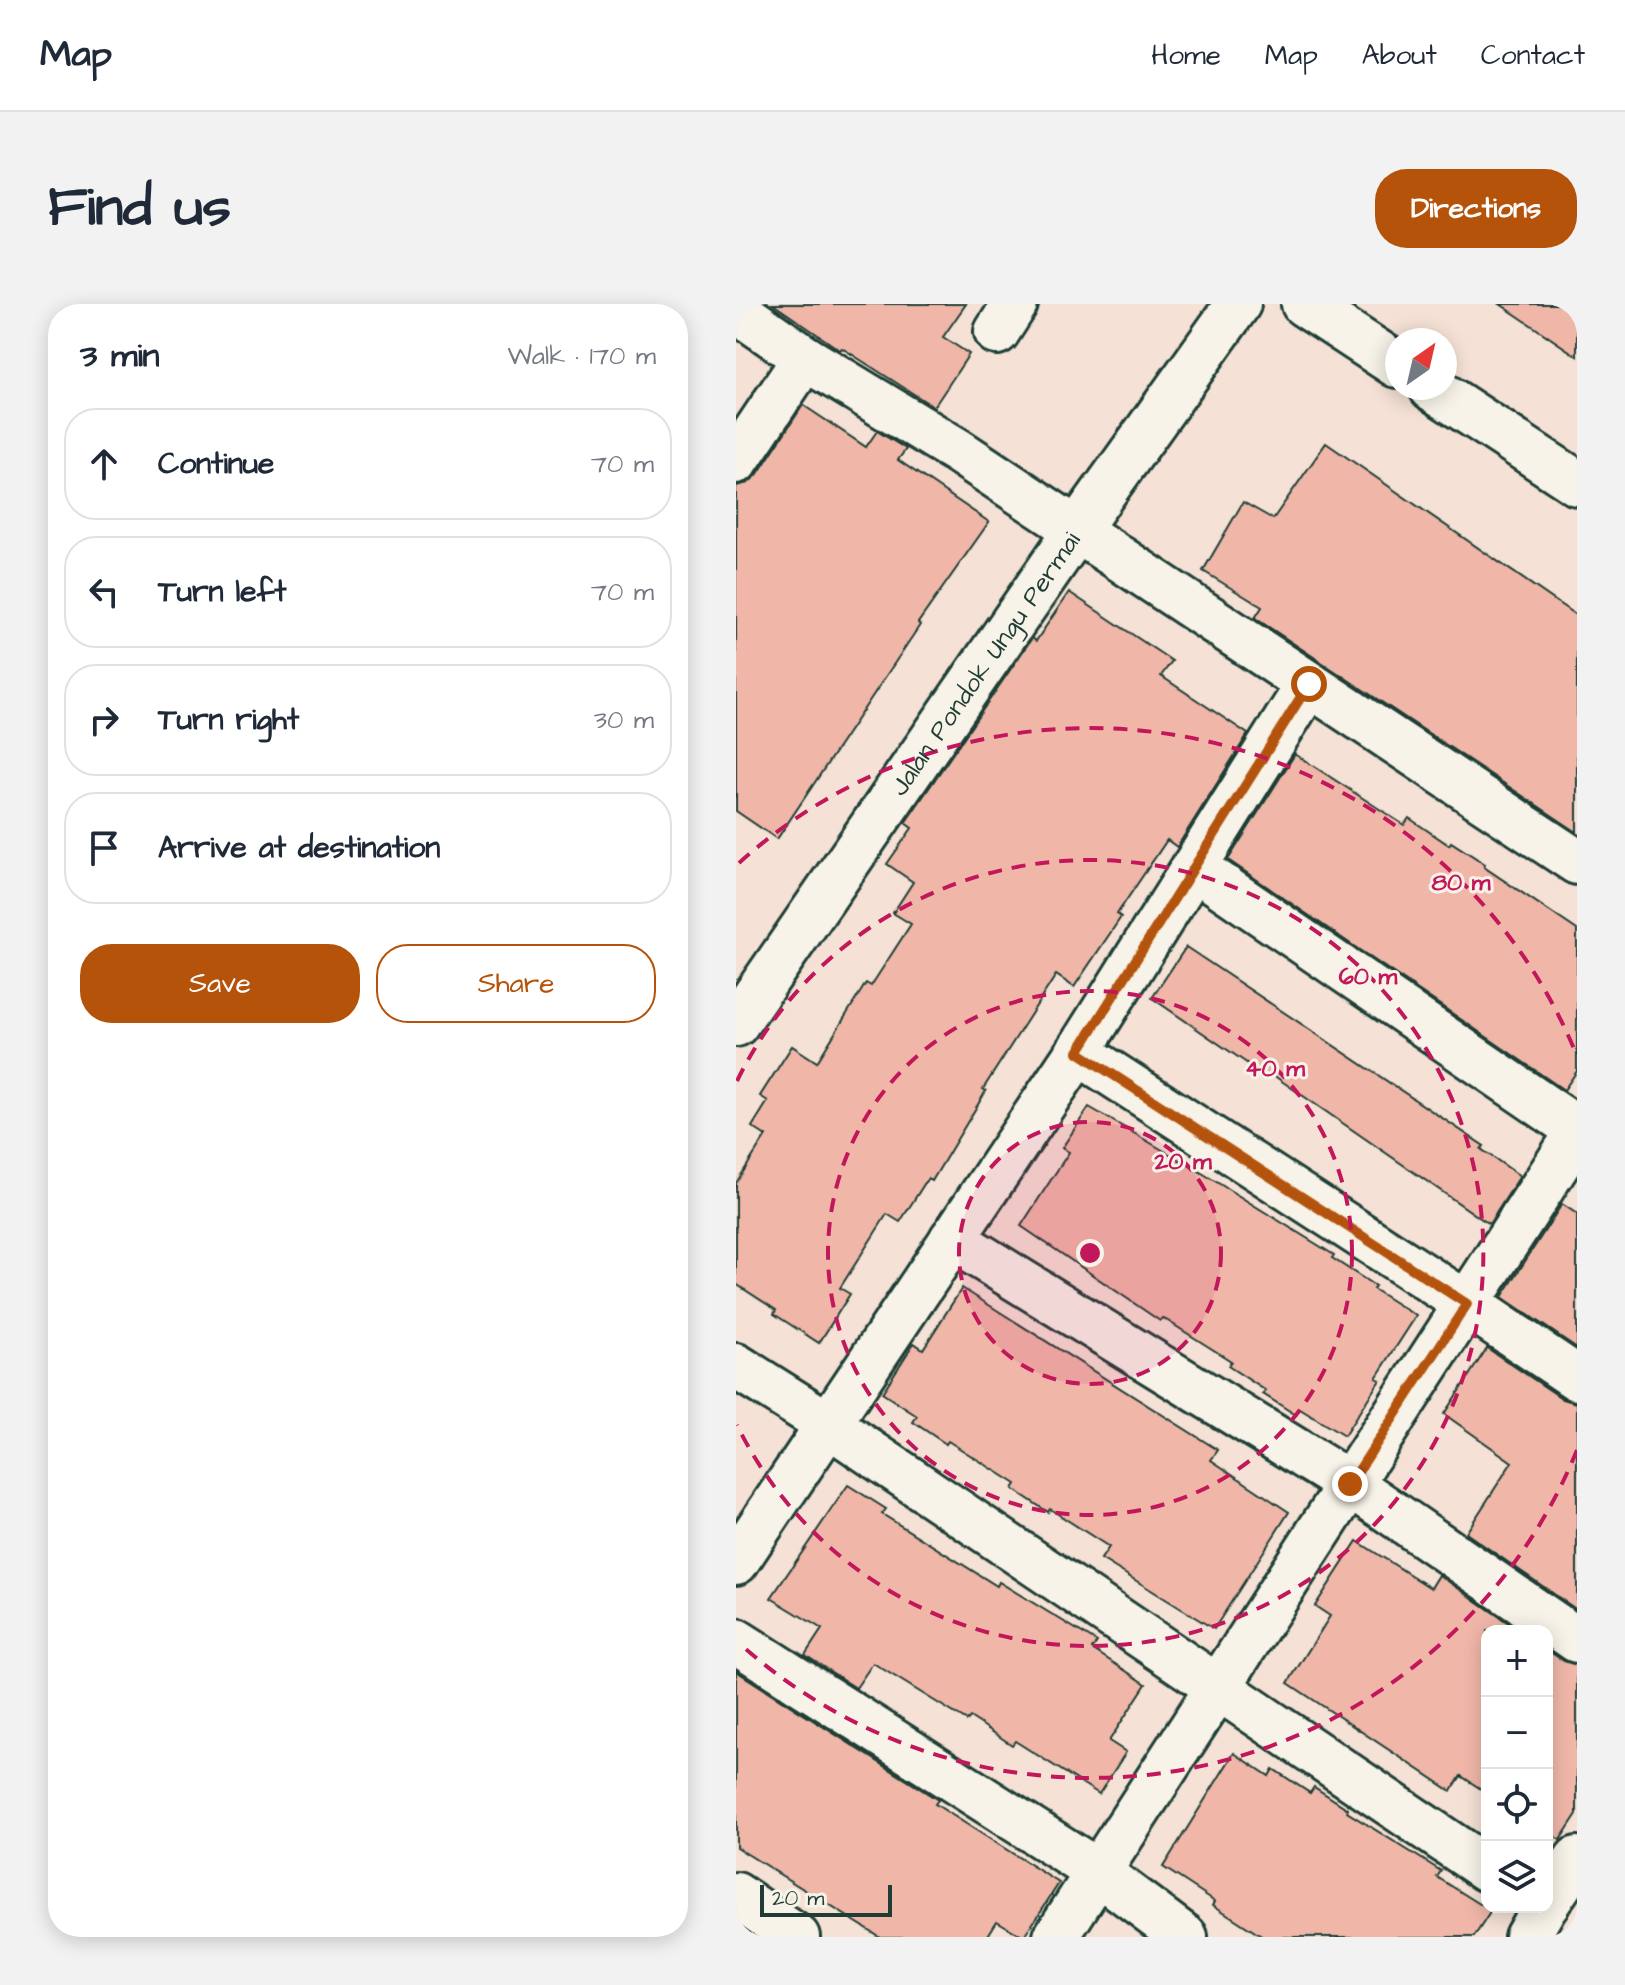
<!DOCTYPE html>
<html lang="en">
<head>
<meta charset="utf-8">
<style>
	body { margin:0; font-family:"Architects Daughter",sans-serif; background:#f2f2f3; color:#1f2937 }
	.controls { position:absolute; right:24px; bottom:24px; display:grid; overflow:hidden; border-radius:16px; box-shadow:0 4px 20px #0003 }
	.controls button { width:72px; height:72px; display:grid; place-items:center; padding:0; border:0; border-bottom:2px solid #e0e1e3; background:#fff; color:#1f2937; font:40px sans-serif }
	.compass { position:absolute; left:649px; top:24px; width:72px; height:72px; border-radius:50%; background:#fff; box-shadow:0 4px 20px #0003; rotate:34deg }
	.scale { position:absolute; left:24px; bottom:20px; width:132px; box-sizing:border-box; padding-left:8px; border:4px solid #1f3d34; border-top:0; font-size:22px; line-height:28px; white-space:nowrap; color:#1f3d34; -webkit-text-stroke:6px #f7f3e8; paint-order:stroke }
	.stop { position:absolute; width:24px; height:24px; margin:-18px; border:6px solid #b45309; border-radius:50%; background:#fff }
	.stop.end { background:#b45309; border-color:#fff; box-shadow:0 2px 8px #0008 }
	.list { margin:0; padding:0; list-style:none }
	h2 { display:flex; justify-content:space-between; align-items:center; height:104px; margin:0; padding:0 32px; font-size:34px }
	h2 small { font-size:26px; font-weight:400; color:#747a83 }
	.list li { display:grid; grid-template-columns:52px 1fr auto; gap:24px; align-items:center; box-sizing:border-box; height:112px; margin:0 16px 16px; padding:0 16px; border:2px solid #e0e1e3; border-radius:32px }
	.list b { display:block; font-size:30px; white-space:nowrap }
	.list em { font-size:26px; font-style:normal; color:#747a83 }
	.actions { display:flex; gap:16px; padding:24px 32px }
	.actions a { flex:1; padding:18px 0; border:2px solid #b45309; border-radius:32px; text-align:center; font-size:28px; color:#b45309 }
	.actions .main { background:#b45309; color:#fff }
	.icon { flex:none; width:44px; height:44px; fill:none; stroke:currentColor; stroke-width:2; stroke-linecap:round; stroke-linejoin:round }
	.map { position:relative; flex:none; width:841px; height:1633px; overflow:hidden; border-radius:32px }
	header { display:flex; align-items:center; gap:48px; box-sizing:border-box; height:112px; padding:0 40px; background:#fff; border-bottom:2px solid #e0e1e3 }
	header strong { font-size:38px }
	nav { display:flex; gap:44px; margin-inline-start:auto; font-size:28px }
	.intro { display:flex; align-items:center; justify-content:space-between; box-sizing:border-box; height:192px; padding:0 48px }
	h1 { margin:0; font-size:56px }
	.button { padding:20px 36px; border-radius:32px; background:#b45309; color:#fff; font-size:28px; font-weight:700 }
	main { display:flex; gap:48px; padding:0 48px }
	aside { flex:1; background:#fff; border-radius:32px; box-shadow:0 4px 20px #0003 }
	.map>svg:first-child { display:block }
</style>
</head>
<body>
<header>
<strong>Map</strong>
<nav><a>Home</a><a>Map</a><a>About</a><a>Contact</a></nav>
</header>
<div class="intro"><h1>Find us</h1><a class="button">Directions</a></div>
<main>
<aside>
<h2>3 min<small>Walk · 170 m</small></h2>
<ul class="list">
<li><svg class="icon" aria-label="ahead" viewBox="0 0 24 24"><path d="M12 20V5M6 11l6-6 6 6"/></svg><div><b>Continue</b></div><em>70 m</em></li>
<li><svg class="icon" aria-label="left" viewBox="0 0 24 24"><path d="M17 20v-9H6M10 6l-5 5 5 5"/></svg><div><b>Turn left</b></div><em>70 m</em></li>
<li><svg class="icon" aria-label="right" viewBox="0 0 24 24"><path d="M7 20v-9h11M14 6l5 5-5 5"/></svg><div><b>Turn right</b></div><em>30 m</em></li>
<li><svg class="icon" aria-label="arrive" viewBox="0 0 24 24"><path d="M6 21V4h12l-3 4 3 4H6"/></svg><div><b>Arrive at destination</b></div></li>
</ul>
<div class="actions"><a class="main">Save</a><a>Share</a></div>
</aside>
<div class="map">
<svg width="841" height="1633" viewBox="0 0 841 1633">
	<rect width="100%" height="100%" fill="#f5e1d5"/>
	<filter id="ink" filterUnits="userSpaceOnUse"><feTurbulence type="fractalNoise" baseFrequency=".0125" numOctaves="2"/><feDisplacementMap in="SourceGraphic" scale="16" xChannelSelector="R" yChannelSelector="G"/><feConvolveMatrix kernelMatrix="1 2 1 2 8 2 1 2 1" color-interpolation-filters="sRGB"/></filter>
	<g filter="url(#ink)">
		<g fill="#f0b7a9" stroke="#1f3d34" stroke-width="2">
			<polygon points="37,0 230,0 207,33 233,50 198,103 106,44 104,46"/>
			<polygon points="764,0 841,0 841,52"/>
			<polygon points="67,101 130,143 141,127 170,145 162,156 253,218 182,319 184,321 41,535 0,507 0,182 12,179 21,171"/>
			<polygon points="590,139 841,312 841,528 519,314 526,303 467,267 507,198 537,215"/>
			<polygon points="333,288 436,357 425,372 512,430 441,543 431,536 381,610 385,613 338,683 320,671 247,785 250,787 196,877 192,874 164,918 151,910 104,984 114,990 83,1039 38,1010 40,1006 0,980 0,879 30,832 16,823 32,797 24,792 56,742 81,758 130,679 135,682 175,620 157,609 177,578 151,560 176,524 169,519 296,334 300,337"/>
			<polygon points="559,450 668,521 673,514 713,541 715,538 749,560 748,563 841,626 841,767 828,786 492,556"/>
			<polygon points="450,643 748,842 745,845 784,872 753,920 534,769 531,773 416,694"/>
			<polygon points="353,803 466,869 598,951 596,954 639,982 637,985 680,1012 640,1074 644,1076 608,1132 564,1105 560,1111 527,1090 530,1087 492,1062 495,1057 427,1014 424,1017 285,922 333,848 326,844"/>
			<polygon points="826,900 841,910 841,1044 766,993"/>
			<polygon points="226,984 482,1146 475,1156 553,1208 478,1325 365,1255 373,1243 314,1205 312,1208 277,1185 280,1180 212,1137 210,1140 177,1118 181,1112 146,1089 178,1039 187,1045"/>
			<polygon points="751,1044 827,1095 841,1099 841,1306 730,1229 776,1158 708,1110"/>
			<polygon points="112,1181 150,1205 146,1210 261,1282 263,1278 361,1338 356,1345 410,1380 373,1437 390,1448 363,1490 279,1437 276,1441 234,1413 231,1417 137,1359 120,1384 69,1351 86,1325 35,1294"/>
			<polygon points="621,1237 695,1284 703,1271 784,1327 751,1327 751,1489 725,1472 715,1487 552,1379 594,1312 579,1302"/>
			<polygon points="811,1346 828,1357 841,1361 841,1510 824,1536 811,1528"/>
			<polygon points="0,1367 202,1496 199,1500 323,1579 288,1633 261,1617 251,1633 144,1633 0,1543"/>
			<polygon points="498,1449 533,1472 537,1465 574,1489 578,1483 612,1505 611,1508 705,1567 701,1573 755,1607 738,1633 527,1633 477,1601 479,1597 427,1563"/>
		</g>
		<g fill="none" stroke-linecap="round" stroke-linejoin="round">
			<defs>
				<g id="minor">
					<polyline points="0,6 69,54 222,147 841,558"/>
					<polyline points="261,28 279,0"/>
					<polyline points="0,157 69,54"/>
					<polyline points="458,563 841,825"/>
					<polyline points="342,748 731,1000 841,1074"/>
					<polyline points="216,935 614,1180 841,1336"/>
					<polyline points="0,1062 92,1120 751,1565"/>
					<polyline points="0,1258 342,748 573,380"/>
					<polyline points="0,1337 362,1568 449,1633"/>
					<polyline points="0,1591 61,1633"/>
					<polyline points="811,1599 841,1555"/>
					<polyline points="320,1633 841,830"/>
					<polyline points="791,1633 808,1603"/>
				</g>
				<g id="tertiary">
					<polyline points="568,0 661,61"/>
					<polyline points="696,84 841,179"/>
					<path id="s1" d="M 0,720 L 340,227 L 502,0"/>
				</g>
			</defs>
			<use href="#minor" stroke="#1f3d34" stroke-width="50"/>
			<use href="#tertiary" stroke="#1f3d34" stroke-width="50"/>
			<use href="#minor" stroke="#f7f3e8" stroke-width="44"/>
			<use href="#tertiary" stroke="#f7f3e8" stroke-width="44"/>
		</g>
	</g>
	<g fill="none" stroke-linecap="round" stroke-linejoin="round" filter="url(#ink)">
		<polyline stroke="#b45309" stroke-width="10" points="573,380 342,748 731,1000 614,1180"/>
	</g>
	<circle cx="354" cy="949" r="131" fill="#c2185b" fill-opacity=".12"/>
	<g fill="none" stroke="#c2185b" stroke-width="4" stroke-dasharray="14 10">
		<circle cx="354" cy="949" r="131"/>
		<circle cx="354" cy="949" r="262"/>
		<path d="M1 777A393 393 0 1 1 1 1121"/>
		<path d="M841 1146A525 525 0 0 1 3 1339M3 559A525 525 0 0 1 841 752"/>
	</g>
	<g text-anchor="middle" stroke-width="6" stroke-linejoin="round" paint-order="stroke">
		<g font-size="26" fill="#1f3d34" stroke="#f7f3e8">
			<text dy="9" stroke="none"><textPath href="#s1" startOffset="438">Jalan Pondok Ungu Permai</textPath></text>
		</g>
	</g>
	<circle cx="354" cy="949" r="12" fill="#c2185b" stroke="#f7f3e8" stroke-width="4"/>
	<g font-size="24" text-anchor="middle" font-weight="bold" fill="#c2185b" stroke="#f7f3e8" stroke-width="6" stroke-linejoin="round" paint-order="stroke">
		<text x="725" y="586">80 m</text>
		<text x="632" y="680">60 m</text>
		<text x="539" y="772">40 m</text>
		<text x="447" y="865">20 m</text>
	</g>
</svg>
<div class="controls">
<button>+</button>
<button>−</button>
<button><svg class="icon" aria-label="locate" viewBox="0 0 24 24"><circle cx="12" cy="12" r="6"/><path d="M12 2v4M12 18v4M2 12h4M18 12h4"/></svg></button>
<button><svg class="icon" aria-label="layers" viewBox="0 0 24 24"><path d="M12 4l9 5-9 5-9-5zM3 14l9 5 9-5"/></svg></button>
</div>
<svg class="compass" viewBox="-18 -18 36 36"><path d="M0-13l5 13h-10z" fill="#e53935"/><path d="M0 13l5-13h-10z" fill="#747a83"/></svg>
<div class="scale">20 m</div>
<div class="stop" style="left:573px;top:380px"></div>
<div class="stop end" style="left:614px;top:1180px"></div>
</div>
</main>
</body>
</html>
